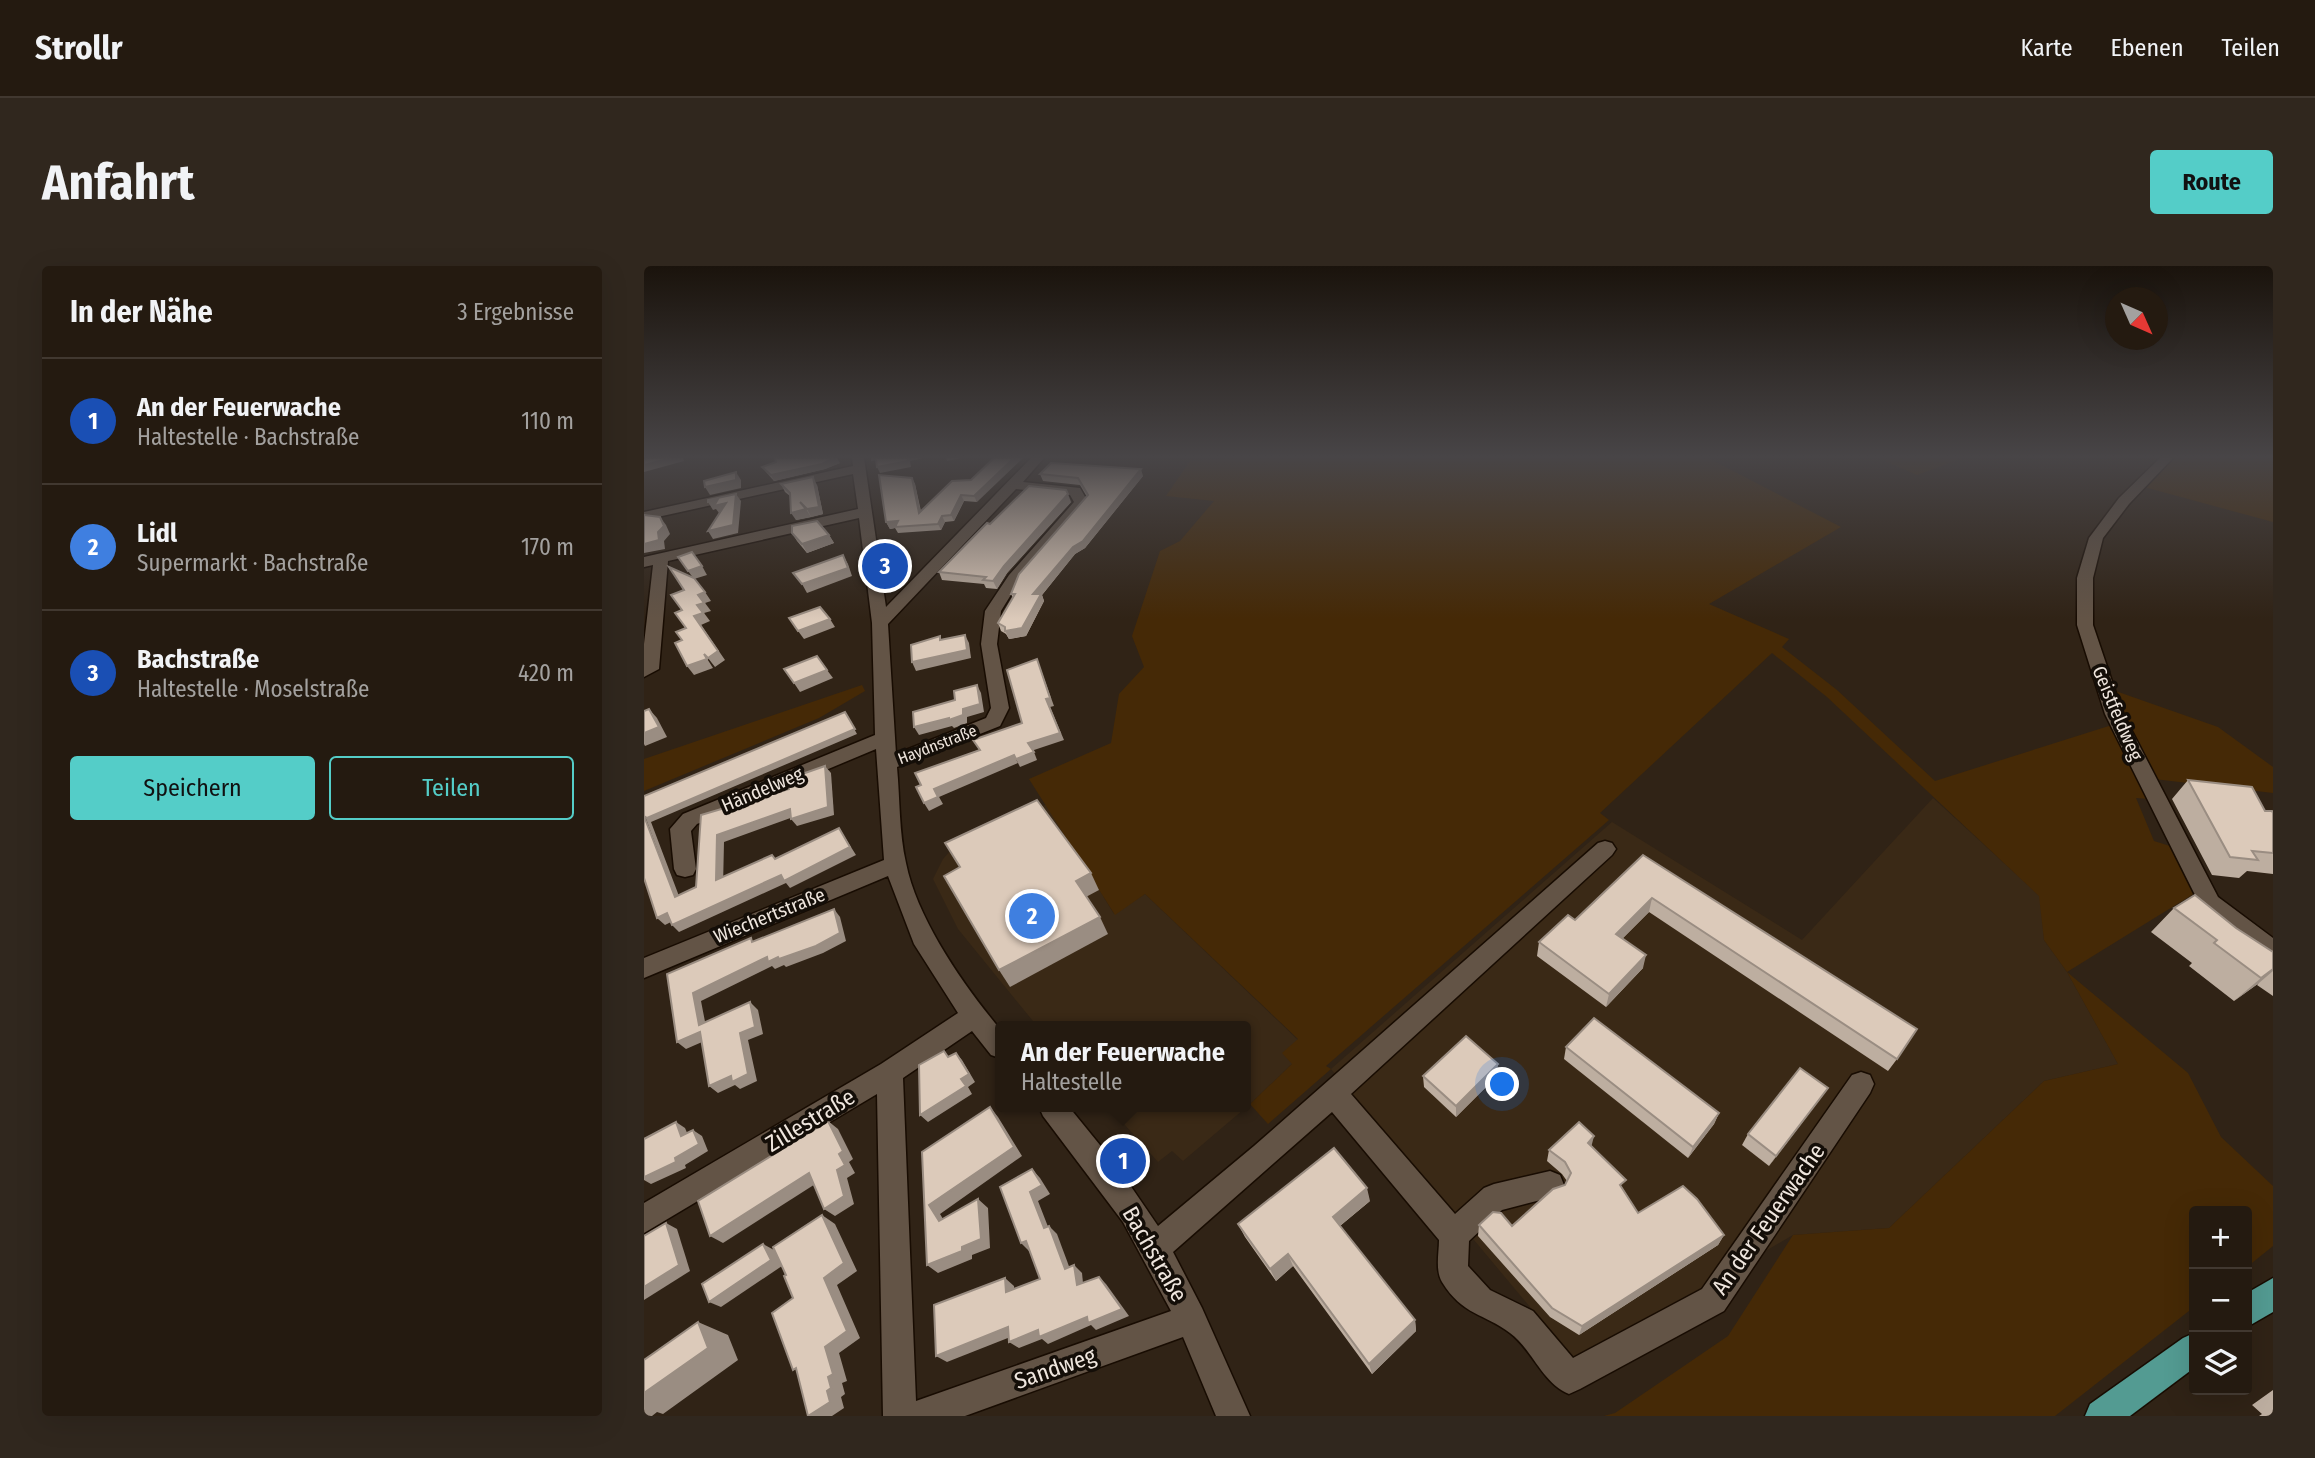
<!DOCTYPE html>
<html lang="de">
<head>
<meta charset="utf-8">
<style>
	body { margin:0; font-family:"Fira Sans Condensed",sans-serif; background:#30271e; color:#f1f3f6 }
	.controls { position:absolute; right:21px; bottom:21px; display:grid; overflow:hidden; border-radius:7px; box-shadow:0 7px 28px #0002 }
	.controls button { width:63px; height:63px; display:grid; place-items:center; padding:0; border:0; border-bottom:2px solid #413830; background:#241a10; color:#f1f3f6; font:35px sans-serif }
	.compass { position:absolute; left:1461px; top:21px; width:63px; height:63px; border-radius:50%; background:#241a10; box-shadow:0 7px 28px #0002; rotate:135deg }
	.you { position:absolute; left:859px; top:819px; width:24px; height:24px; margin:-18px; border:5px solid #fff; border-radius:50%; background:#1a73e8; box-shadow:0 0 0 10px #1a73e833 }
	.badge { display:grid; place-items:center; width:46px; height:46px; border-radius:50%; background:#54cdc8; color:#fff; font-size:23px; font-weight:700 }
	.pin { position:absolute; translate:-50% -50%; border:4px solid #fff; box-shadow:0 2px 7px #0006 }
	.popup { position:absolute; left:351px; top:755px; width:256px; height:91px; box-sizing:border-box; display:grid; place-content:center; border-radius:7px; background:#241a10; filter:drop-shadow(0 2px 5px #0005); font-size:23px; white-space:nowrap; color:#a3a19f }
	.popup b { font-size:26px; color:#f1f3f6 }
	.popup::after { content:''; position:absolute; left:50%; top:100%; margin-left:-14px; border:14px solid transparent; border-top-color:#241a10 }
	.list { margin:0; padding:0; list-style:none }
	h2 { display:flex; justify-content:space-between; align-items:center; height:91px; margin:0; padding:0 28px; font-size:30px }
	h2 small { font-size:23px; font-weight:400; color:#a3a19f }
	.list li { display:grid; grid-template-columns:46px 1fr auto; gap:21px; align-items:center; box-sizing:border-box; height:126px; padding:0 28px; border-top:2px solid #413830 }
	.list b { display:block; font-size:26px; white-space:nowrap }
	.list p { margin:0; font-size:23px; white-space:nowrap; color:#a3a19f }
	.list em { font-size:23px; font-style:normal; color:#a3a19f }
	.actions { display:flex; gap:14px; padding:21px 28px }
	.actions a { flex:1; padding:16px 0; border:2px solid #54cdc8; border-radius:7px; text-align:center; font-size:24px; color:#54cdc8 }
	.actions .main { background:#54cdc8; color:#111 }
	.icon { flex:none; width:38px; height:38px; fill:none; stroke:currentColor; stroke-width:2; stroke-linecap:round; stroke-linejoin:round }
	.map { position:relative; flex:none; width:1629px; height:1150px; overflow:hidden; border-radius:7px }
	header { display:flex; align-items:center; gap:42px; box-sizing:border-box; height:98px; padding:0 35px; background:#241a10; border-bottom:2px solid #413830 }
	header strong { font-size:33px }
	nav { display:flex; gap:38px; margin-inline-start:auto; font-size:24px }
	.intro { display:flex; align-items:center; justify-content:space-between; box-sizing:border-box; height:168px; padding:0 42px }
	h1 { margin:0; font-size:49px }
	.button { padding:18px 32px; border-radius:7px; background:#54cdc8; color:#111; font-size:24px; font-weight:700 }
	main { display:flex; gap:42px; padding:0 42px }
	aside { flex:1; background:#241a10; border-radius:7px; box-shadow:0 7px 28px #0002 }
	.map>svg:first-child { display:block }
</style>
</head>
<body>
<header>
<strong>Strollr</strong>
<nav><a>Karte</a><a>Ebenen</a><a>Teilen</a></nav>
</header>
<div class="intro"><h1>Anfahrt</h1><a class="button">Route</a></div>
<main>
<aside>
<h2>In der Nähe<small>3 Ergebnisse</small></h2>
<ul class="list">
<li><span class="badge" style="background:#1a4fb4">1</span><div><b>An der Feuerwache</b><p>Haltestelle · Bachstraße</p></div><em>110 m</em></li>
<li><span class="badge" style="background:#3f7fe0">2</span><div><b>Lidl</b><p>Supermarkt · Bachstraße</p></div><em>170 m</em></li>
<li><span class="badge" style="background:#1a4fb4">3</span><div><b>Bachstraße</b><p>Haltestelle · Moselstraße</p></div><em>420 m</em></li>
</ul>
<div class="actions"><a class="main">Speichern</a><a>Teilen</a></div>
</aside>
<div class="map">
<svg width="1629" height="1150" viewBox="0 0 1629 1150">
	<rect width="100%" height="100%" fill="#302316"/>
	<g fill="#3a2916">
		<polygon points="1289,532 1396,630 1400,674 1423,706 1474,798 1400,815 1245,962 1149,969 932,1096 687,803 968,556 1158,674"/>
		<polygon points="403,538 470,648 501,628 654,774 649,797 606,838 539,895 528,885 514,896 465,841 602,841 602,760 393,760 314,663 289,613 299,593 308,583"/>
	</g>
	<g fill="#452906">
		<polygon points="592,192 1064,192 1197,261 1065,338 1145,373 1138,381 1193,424 1291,515 1468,459 1506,533 1492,532 1510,575 1526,580 1551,627 1423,706 1544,807 1577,871 1629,920 1629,980 1603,1001 1603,945 1550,945 1550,1041 1411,1150 960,1150 971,1147 1084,1070 1149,969 1245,962 1400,815 1474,798 1423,706 1400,674 1395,630 1183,431 1128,387 956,547 965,554 682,800 687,803 624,858 606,838 648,798 638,787 654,773 501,628 471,649 385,513 467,477 475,428 500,401 488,370 516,285 536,275 570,235 522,230 546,195"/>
		<polygon points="1234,192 1319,192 1273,209"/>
		<polygon points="1529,192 1629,192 1629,256 1500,221"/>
		<polygon points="218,419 221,425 175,452 0,525 0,493"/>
		<polygon points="1463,422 1574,461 1629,501 1629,527 1510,513"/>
	</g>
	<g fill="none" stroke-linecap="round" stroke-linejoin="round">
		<defs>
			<g id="minor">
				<path d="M 208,192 L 220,192 L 242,341 L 387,192 L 400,192 L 379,216 L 436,222 L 444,236 L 376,314 L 357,345 L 353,378 L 365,442 L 356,460 L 253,501 C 256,533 255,567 262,597 C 273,653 320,720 356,763 L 356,792 L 347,789 L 328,765 L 259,812 L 272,1135 L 527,1045 L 479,956 L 399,850 L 395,841 L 425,841 L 473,900 L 514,960 L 610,880 L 954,577 L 961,575 L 968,577 L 972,583 L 968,589 L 707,828 L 811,948 L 840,922 L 850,918 L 906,905 L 916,909 L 920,919 L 916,929 L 858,944 L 825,975 L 824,1000 L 846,1024 L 889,1045 L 929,1092 L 1058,1023 L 1208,809 L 1217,806 L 1226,809 L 1230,818 L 1226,827 L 1080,1045 L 936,1123 L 925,1128 C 898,1117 889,1084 866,1067 C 840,1047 819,1050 798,1016 C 791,1004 795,987 795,974 L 688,846 L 529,986 L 558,1042 L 606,1150 L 572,1150 L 539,1071 L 321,1150 L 239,1150 L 233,828 L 0,967 L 0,937 L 237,798 L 314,747 L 270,678 L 244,610 L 0,712 L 0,692 L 240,594 L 232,483 L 53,558 L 47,565 L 52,603 L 49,609 L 41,611 L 33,609 L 30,603 L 26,563 L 39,548 L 231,469 L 228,357 L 215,252 L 24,295 L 15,403 L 0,411 L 0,378 L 9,299 L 0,301 L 0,291 L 214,243 L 209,208 L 0,254 L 0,246 L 209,200 ZM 372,223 L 426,229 L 430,236 L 365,309 L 341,345 L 337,378 L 347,442 L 342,452 L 252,488 L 244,358 Z"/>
				<polygon points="1516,192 1529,192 1485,238 1459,272 1449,312 1449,359 1479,448 1574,631 1629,672 1629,695 1621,692 1558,643 1461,448 1433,359 1433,312 1445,272 1475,232"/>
			</g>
			<g id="major">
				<polygon points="1629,1012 1629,1046 1603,1061 1603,1027"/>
				<polygon points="1550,1067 1550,1102 1486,1150 1441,1150 1446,1138 1539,1072"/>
			</g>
		</defs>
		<use href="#minor" stroke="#180c02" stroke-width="3"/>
		<use href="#major" stroke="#180c02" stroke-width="3"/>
		<use href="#minor" fill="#635446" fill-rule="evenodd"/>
		<use href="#major" fill="#539b92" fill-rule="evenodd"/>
	</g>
	<g fill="#bdaea0">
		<polygon points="132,196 196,197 181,203 130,215 122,206 118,201"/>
		<polygon points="396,208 499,210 441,282 431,288 398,329 400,335 382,370 365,373 362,368 357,365 354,357 369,332 367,328 443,231 436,219 399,215"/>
		<polygon points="268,212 271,218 277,245 327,214 333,236 320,235 310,255 301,256 297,264 254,267 251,262 246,263 242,256"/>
		<polygon points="137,218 173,219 179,248 167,251 165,249 167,251 152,254 146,230 141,226"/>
		<polygon points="427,236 363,307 353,323 342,322 340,318 298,314 295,306 346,258"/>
		<polygon points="148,267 185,269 190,277 163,287 153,275"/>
		<polygon points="1544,514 1629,547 1629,608 1603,605 1595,612 1568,609 1528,533"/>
		<polygon points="999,589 1253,793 1244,805 1005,646 978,673 999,702 962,741 893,690 895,676 931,654"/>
		<polygon points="1530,642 1592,662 1629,686 1629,730 1613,719 1615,717 1590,735 1545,700 1548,697 1507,666"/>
		<polygon points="922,781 1075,847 1070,858 1044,892 920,793"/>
		<polygon points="779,810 853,810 812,851 780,821"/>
		<polygon points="1184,822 1125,900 1098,879 1104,868"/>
		<polygon points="948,880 979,923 994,947 1080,969 1074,979 935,1069 906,1051 834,970 835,959 868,960 921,919 923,915 918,908 903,895 905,884"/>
		<polygon points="726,935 696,960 771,1054 772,1065 728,1108 649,1000 632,1015 601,971 594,958"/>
		<polygon points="1629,1124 1629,1150 1615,1150 1618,1148 1608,1139"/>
	</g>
	<g fill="#9a8d82">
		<polygon points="27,192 39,192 40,195 0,206 0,199"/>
		<polygon points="190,192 193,192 196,197 181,203 130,215 127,209"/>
		<polygon points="264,192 279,192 266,195 267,201 236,207 233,201"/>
		<polygon points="302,192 317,192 303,195"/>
		<polygon points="370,192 379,192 333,236 330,230"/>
		<polygon points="497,203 499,210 441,282 431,288 398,329 400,335 382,370 365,373 361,365 389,328 429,281"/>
		<polygon points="92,206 97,214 97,222 66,229 61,221"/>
		<polygon points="169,211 173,219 179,248 167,251 163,243"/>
		<polygon points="268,212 271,218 278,253 275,247"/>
		<polygon points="92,228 97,235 94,267 69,273 64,265"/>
		<polygon points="424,228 427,236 363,307 353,323 349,315 360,300"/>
		<polygon points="317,229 320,235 310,255 307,249"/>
		<polygon points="74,233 82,237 75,247 72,243 69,244 64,236"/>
		<polygon points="162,243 167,251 152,254 147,247"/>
		<polygon points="298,250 301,256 297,264 294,258"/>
		<polygon points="16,251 22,259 26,268 20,275 21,283 0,287 0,278 14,266"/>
		<polygon points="254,255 251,261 251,262 246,263 242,256"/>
		<polygon points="185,269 190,277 163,287 158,278"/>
		<polygon points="199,289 204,298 208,310 163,327 158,318"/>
		<polygon points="58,300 63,309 50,313 44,305"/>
		<polygon points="61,326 67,335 61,337 67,345 60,347 66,355 57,359 81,394 71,401 64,392 50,350 53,339 54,329"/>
		<polygon points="186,353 191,361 160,373 154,365"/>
		<polygon points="321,369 325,377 327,392 272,405 268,396"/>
		<polygon points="60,388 69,402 50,409 43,400"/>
		<polygon points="393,393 410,440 406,441 420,474 387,485 384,477 402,433"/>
		<polygon points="183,404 189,412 156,426 150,417"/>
		<polygon points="333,419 337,427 340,446 323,451 323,457 310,462 308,460 275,469 270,461 319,443"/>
		<polygon points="5,443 13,452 23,471 1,480 0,478 0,467"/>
		<polygon points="201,446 213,468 7,556 38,638 31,631 1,550"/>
		<polygon points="390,486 393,494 376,501 372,493"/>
		<polygon points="370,489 374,497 295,531 299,538 285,545 280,537 290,523"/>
		<polygon points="181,500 187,507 190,549 153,560 147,553"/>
		<polygon points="146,543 152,550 80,576 79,621 72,614 73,569"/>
		<polygon points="195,562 212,589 146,622 142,617 35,666 28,659"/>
		<polygon points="447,607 455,624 440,632 432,615"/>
		<polygon points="1008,632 1005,646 969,682 972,668"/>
		<polygon points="190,643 196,651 202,675 179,687 142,701 140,699 131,703 128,700 57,735 63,766 55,759 49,727"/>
		<polygon points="23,647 31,654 21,659 13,652"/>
		<polygon points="456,651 464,668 366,721 355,704"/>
		<polygon points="1002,689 999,702 962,741 965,728"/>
		<polygon points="1629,703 1629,705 1615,717 1590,735 1617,712"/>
		<polygon points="106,736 114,744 119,768 104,774 113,815 96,823 91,819 74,827 65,820 87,810 96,767"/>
		<polygon points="56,766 65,773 42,783 33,776"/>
		<polygon points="312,787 318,794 331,816 324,821 328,828 284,856 276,849 317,813"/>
		<polygon points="854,798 853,810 812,851 812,840"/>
		<polygon points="1184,822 1176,833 1125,900 1132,890"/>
		<polygon points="346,841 354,851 378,890 296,948 305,963 295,955 285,939"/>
		<polygon points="1075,847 1070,858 1044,892 1049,881"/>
		<polygon points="184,855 194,863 209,893 205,896 211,907 203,912 210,938 191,950 180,943 193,904 195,888"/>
		<polygon points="32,856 41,862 47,876 37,870"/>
		<polygon points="49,864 58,870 64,885 41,899 42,902 7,918 0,914 0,911 31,892"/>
		<polygon points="950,870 947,882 944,877"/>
		<polygon points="388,903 396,912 406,928 394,935 408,971 400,962 386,926"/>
		<polygon points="165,907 176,915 79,977 66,970"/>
		<polygon points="723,922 726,935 692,963 689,951"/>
		<polygon points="334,933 344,942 346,982 328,989 328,993 294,1007 283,999 318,981"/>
		<polygon points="178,949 191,958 213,1005 193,1019 216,1072 195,1087 203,1115 198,1117 201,1128 197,1131 200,1142 188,1150 165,1150 183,1125 184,1111 181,1081"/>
		<polygon points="22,957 33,963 46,1005 0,1034 0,1021"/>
		<polygon points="405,960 413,968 429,1011 421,1003"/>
		<polygon points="1080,969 1074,979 935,1069 938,1060"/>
		<polygon points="382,975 386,986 377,977"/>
		<polygon points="119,978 130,984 138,1000 77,1041 65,1036"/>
		<polygon points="644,988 649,1000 632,1015 626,1003"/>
		<polygon points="430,999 438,1007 440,1027 433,1019"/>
		<polygon points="455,1011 462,1018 485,1050 452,1064 447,1059 404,1078 398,1073 375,1082 365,1076 394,1064 443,1051"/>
		<polygon points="361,1012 370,1020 371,1033 362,1026"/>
		<polygon points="771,1054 772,1065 728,1108 725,1098"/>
		<polygon points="54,1056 84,1069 94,1094 19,1148 13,1146 8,1150 0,1150 0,1127"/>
		<polygon points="364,1061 374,1068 303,1096 292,1090"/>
	</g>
	<g fill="#dccaba" stroke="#9a8d82" stroke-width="2">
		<polygon points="4,192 27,192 0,199 0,194"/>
		<polygon points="131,192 190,192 178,198 127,209 118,201 132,196"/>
		<polygon points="228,192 264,192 264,195 233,201 232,193 228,194"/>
		<polygon points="350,192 370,192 330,230 317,229 307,249 298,250 294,258 251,261 254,255 242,256 235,209 268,212 275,247 308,215 327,214"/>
		<polygon points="407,197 497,203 439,275 429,281 389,328 397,328 378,362 361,365 361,361 354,357 371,328 367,328 375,308 444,229 434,212 396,208"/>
		<polygon points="92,206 92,214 61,221 60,215"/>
		<polygon points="169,211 175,241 163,243 156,236 162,243 147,247 146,227 137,218"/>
		<polygon points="385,220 422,224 424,228 360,300 349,315 339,314 342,311 295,306 343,257 346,258"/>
		<polygon points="92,228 89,259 64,265 82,237 70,240 74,233 64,236 64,234"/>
		<polygon points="0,249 16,251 20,260 14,266 15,274 0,278"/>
		<polygon points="173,255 185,269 158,278 148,267 148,260"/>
		<polygon points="48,286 58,300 44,305 34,291"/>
		<polygon points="199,289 204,302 158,318 149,307"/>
		<polygon points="25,301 50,312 61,326 54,329 60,337 53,339 59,347 50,350 74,385 64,392 60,388 63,393 43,400 31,377 38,374 32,366 42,362 31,347 38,344 27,329 40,324"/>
		<polygon points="176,341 186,353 154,365 145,352"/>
		<polygon points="321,369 323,384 268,396 267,379 296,370 296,374"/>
		<polygon points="173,390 183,404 150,417 140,403"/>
		<polygon points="393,393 406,432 402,433 416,467 384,477 390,486 372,493 370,489 290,523 294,531 280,537 272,521 277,519 271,507 336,484 329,474 378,457 363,404"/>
		<polygon points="333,419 336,438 319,443 319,449 305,454 305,452 270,461 269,446 311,434 310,425"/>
		<polygon points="5,443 15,461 0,467 0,445"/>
		<polygon points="201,446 211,463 3,552 0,550 0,530"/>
		<polygon points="181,500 184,541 147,553 146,543 73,569 72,614 128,589 131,593 195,562 206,581 140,615 137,609 28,659 23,647 13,652 0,612 0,550 31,631 52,621 57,549 145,523 144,513"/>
		<polygon points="1544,514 1608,521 1621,545 1628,545 1629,547 1629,587 1608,585 1614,594 1586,591"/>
		<polygon points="393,534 447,607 432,615 456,651 355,704 300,610 316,601 301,577"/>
		<polygon points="999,589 1273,763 1253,793 1008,632 972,668 1002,689 965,728 895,676 924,649 931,654"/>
		<polygon points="1551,629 1592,662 1629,686 1629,703 1617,712 1570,677 1573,674 1530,642"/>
		<polygon points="190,643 196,667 172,680 135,693 134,691 124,696 123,691 49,727 55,759 106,736 111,761 96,767 104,808 88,816 87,810 65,820 56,766 33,776 23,708 107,672 108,676"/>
		<polygon points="950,752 1075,847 1049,881 922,781"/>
		<polygon points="822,770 854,798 812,840 779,810"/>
		<polygon points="300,785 304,791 312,787 325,808 317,813 322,820 276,849 275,799"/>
		<polygon points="1156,802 1184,822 1132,890 1104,868"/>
		<polygon points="346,841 370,881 285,939 295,955 334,933 337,973 318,981 318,985 283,999 278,886"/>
		<polygon points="184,855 199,885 195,888 201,899 193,904 200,930 180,943 165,907 66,970 54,935"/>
		<polygon points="32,856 37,870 49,864 55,878 31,892 32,896 0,911 0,873"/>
		<polygon points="935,856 950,870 944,877 982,914 976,919 994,947 1039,920 1053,933 1080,969 938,1060 908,1042 835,959 849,946 857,947 868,960 909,923 921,919 927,907 921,896 905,884"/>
		<polygon points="690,882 723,922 689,951 771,1054 725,1098 644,988 626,1003 594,958"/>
		<polygon points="388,903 398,919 386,926 400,962 405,960 421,1003 430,999 433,1019 455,1011 478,1043 444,1057 443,1051 395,1071 394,1064 365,1076 364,1061 292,1090 290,1039 361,1012 362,1026 396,1013 382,975 377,977 356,921"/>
		<polygon points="178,949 200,997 180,1012 203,1065 181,1081 189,1108 184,1111 187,1122 183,1125 186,1136 164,1150 152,1102 149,1104 128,1047 149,1032 140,1010 142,1009 129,981"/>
		<polygon points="22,957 35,999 0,1021 0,970"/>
		<polygon points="119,978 127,994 65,1036 58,1018"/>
		<polygon points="54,1056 64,1082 0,1127 0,1094"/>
	</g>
	<linearGradient id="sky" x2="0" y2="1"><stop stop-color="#1a130c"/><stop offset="0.54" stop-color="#484547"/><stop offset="1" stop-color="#484547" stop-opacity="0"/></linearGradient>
	<rect width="1629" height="353" fill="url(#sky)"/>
	<g text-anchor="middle" stroke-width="7" stroke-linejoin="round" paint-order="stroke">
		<g font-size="16" fill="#efe6de" stroke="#140e08">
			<text transform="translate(293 478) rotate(-21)" y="6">Haydnstraße</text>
		</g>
		<g font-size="19" fill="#efe6de" stroke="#140e08">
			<text transform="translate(1474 447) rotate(67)" y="7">Geistfeldweg</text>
			<text transform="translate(118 523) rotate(-23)" y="7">Händelweg</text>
			<text transform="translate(125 649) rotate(-22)" y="7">Wiechertstraße</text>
		</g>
		<g font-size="23" fill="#efe6de" stroke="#140e08">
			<text transform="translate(166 854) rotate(-31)" y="8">Zillestraße</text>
			<text transform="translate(1124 953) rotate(-55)" y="8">An der Feuerwache</text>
			<text transform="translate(511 988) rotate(60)" y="8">Bachstraße</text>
			<text transform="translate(411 1102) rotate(-19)" y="8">Sandweg</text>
		</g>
	</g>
</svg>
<div class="controls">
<button>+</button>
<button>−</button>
<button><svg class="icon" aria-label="layers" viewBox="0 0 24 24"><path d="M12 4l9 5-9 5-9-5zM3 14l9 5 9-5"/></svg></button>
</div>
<svg class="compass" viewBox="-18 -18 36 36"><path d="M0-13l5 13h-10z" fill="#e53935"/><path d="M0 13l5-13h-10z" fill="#a3a19f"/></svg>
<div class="you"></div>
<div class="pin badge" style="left:479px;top:895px;background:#1a4fb4">1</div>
<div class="popup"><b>An der Feuerwache</b>Haltestelle</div>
<div class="pin badge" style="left:388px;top:650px;background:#3f7fe0">2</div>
<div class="pin badge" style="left:241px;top:300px;background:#1a4fb4">3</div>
</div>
</main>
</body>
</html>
